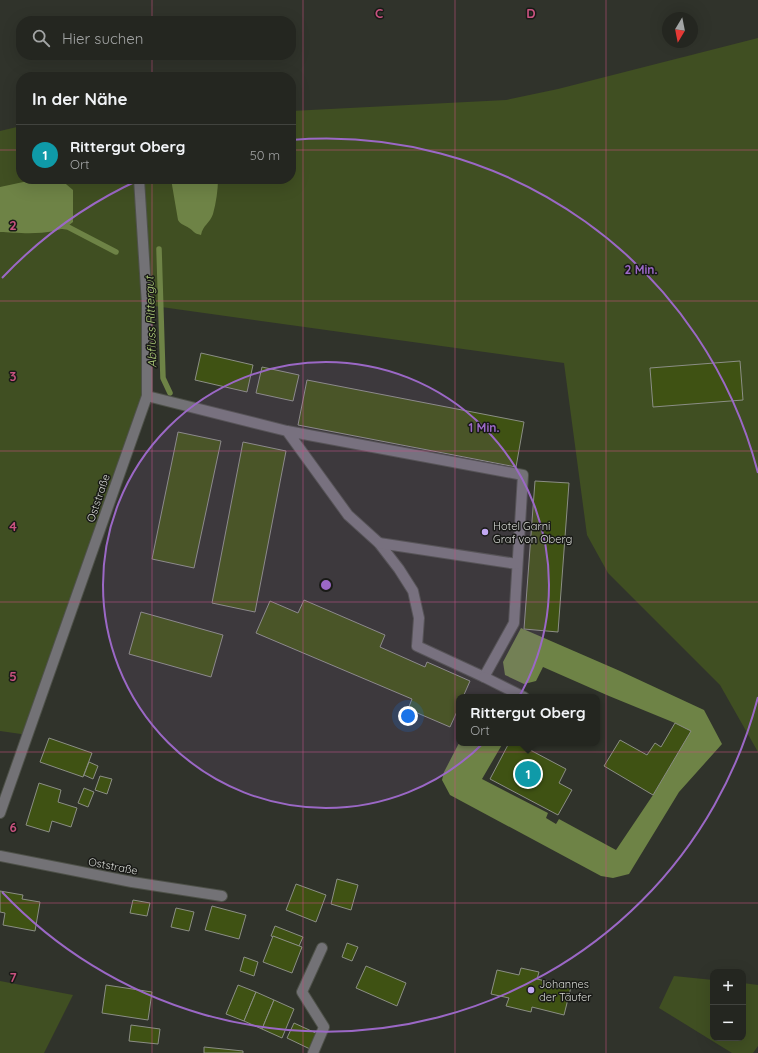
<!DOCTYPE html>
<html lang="de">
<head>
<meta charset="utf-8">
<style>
	body { margin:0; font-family:Quicksand,sans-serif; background:#2c2e29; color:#f1f3f6 }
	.controls { position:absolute; right:12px; bottom:12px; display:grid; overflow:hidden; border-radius:8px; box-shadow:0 4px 16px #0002 }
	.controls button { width:36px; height:36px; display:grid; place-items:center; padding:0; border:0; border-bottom:1px solid #41433e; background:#242620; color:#f1f3f6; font:20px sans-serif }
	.compass { position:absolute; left:662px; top:12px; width:36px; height:36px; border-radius:50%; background:#242620; box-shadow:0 4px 16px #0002; rotate:190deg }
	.you { position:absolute; left:408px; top:716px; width:14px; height:14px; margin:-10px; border:3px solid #fff; border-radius:50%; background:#1a73e8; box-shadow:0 0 0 6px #1a73e833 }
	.badge { display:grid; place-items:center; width:26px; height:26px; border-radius:50%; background:#d93025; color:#fff; font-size:13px; font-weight:700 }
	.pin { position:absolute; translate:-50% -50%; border:2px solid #fff; box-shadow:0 1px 4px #0006 }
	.popup { position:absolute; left:456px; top:694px; width:144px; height:52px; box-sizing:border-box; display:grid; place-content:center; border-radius:8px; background:#242620; filter:drop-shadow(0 1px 3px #0005); font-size:13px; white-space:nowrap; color:#a3a5a5 }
	.popup b { font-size:15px; color:#f1f3f6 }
	.popup::after { content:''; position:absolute; left:50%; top:100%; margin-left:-8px; border:8px solid transparent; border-top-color:#242620 }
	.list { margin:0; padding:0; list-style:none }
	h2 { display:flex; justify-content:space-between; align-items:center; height:52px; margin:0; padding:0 16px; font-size:17px }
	h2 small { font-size:13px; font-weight:400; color:#a3a5a5 }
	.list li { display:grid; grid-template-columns:26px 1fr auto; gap:12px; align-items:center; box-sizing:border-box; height:60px; padding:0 16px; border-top:1px solid #41433e }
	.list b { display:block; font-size:15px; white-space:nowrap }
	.list p { margin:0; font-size:13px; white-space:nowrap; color:#a3a5a5 }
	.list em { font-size:13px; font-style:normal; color:#a3a5a5 }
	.icon { flex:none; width:22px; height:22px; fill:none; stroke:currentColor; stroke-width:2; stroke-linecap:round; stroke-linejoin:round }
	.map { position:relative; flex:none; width:758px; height:1053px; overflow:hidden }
	.search { position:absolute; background:#242620; box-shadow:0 4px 16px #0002; left:16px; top:16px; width:280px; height:44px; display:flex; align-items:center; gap:10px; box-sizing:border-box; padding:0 14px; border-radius:16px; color:#a3a5a5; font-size:15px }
	.panel { position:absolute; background:#242620; box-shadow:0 4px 16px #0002; left:16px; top:72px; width:280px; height:112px; border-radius:16px }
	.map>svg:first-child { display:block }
</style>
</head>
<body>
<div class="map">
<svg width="758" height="1053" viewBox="0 0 758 1053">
	<rect width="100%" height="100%" fill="#30332b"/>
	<g fill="#404f22">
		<polygon points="758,38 758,752 720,685 608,573 587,535 564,363 147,305 147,396 28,735 0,731 0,131 21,126 21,179 291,179 291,111 506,100 558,89"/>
		<polygon points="674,976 713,980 713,1038 743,1038 743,983 758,985 758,1046 753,1053 732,1053 659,1008"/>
		<polygon points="0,981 73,995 44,1053 0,1053"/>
	</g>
	<g fill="#6e8346">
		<path d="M 29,179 L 60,179 L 73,190 L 73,222 C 58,237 20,233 0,232 L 0,187 L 28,181 Z"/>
		<path d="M 171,179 L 218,179 C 218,190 216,203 213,214 C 210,223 203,225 201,235 C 193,233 195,232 189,228 C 185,225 181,225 178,220 Z"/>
		<polygon points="521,628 620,671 704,710 722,744 679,792 629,874 613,878 601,876 450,795 442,780 444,772 459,743 503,743 482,779 548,813 546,818 556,824 559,819 616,850 653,795 690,732 675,723 609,696 543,667 536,681 524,684 505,675 503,662"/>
	</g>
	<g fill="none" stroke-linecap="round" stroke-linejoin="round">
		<g stroke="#6e8346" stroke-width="5.5">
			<polyline points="61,226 68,227 116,252"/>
			<polyline points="159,249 163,378 170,393"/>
		</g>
	</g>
	<g fill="#3f5213" stroke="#8b8e85">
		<polygon points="201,353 253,365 247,392 195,380"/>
		<polygon points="740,361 743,400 653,407 650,368"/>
		<polygon points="262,367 299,375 293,401 256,393"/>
		<polygon points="307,380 524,422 516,467 298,425"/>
		<polygon points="178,432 221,441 194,568 152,559"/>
		<polygon points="243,442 286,451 255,612 212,603"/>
		<polygon points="535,481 569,483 558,632 524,629"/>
		<polygon points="304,600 385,635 380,647 425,667 427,662 470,681 463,697 459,697 459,707 450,727 408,709 412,699 256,633 270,601 298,613"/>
		<polygon points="141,612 223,635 211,677 129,654"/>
		<polygon points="675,723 691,731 653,795 604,766 620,740 647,755 655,743 661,747"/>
		<polygon points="49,738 92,753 83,777 40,762"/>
		<polygon points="509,743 517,743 566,769 559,783 572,790 558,815 490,779"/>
		<polygon points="89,762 98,766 93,779 84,775"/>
		<polygon points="100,776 112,779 107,794 95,790"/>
		<polygon points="39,783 61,790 58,802 77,808 71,827 52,821 49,832 26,825"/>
		<polygon points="84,788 94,792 88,807 78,803"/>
		<polygon points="337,879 358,885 351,910 331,904"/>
		<polygon points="296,884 326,895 316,922 286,910"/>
		<polygon points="0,891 23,895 22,899 40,902 35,931 3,925 5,913 0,912"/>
		<polygon points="133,900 150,903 147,916 130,913"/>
		<polygon points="212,906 246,915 239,939 205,930"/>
		<polygon points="176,908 194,912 189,931 171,927"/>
		<polygon points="275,926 303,937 299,946 271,936"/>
		<polygon points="273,936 302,947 292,973 263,962"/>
		<polygon points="347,943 358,947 352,961 342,957"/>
		<polygon points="244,957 258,962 254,976 240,971"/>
		<polygon points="366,966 406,983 397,1006 356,988"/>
		<polygon points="521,968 539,972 537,979 571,987 564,1015 532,1007 531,1012 506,1006 509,998 491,994 497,970 519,975"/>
		<polygon points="106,985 152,992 148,1020 102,1013"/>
		<polygon points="238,985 256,992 244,1021 226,1014"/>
		<polygon points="256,992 274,1000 262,1029 244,1021"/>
		<polygon points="274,1000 294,1009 282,1038 262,1029"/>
		<polygon points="294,1023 318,1034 310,1049 287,1038"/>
		<polygon points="131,1025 160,1029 158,1044 129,1041"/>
		<polygon points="204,1047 243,1051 243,1053 204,1053"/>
	</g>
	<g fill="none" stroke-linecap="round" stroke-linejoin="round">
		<defs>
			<g id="minor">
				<polyline points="147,396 287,431 523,475 514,623 484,677 417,646 419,618 413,591 399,569 379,543 348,515 287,431"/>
				<polyline points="379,543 517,564"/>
				<polyline points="484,677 524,697"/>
				<polyline points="0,813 147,396 147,305 139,179"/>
				<polyline points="0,856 132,882 222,896"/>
				<polyline points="313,1053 324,1027 302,992 322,948"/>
			</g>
		</defs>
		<use href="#minor" stroke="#4e5149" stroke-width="12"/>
		<use href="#minor" stroke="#737276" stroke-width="10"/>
	</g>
	<path fill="none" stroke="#c8527f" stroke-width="1" stroke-opacity="0.55" d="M 152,0 L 152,21M 303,0 L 303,1053M 455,0 L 455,1053M 606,0 L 606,1053M 152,55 L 152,77M 0,150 L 21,150M 291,150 L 758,150M 152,179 L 152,1053M 0,301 L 758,301M 0,451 L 758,451M 0,602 L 758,602M 0,752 L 758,752M 0,903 L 758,903"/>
	<circle cx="326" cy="585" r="223" fill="#9b68c6" fill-opacity=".12"/>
	<g fill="none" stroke="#9b68c6" stroke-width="2">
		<circle cx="326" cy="585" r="223"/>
		<path d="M758 697A446 446 0 0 1 2 892M2 278A446 446 0 0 1 141 179M291 140A446 446 0 0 1 758 473"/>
	</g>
	<g fill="#c2a8f2" stroke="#191a17" stroke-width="1.5">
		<circle cx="485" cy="532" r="4"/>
		<circle cx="531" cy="990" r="4"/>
	</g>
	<g text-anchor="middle" stroke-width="3" stroke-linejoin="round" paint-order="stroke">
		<g font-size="11" fill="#d6d8d3" stroke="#191a17">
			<text transform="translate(98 498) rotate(-71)" y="4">Oststraße</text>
			<text transform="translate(113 866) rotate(11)" y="4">Oststraße</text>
		</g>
		<g font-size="11" fill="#d6d8d3" stroke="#191a17" text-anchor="start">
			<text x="493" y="530">Hotel Garni<tspan x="493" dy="13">Graf von Oberg</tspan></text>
			<text x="539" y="988">Johannes<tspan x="539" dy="13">der Täufer</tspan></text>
		</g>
		<g font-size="12" font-style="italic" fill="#b6d57d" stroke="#191a17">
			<text transform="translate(151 322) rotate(-92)" y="4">Abfluss Rittergut</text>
		</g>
	</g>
	<g font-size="13" text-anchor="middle" font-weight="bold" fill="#c8527f" stroke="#191a17" stroke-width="3" stroke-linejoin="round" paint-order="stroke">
		<text x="379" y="18">C</text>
		<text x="531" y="18">D</text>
		<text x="13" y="230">2</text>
		<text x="13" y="381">3</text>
		<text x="13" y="531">4</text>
		<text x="13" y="681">5</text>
		<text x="13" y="832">6</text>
		<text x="13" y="982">7</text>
	</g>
	<circle cx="326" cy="585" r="6" fill="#9b68c6" stroke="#191a17" stroke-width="2"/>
	<g font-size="12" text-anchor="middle" font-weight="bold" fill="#9b68c6" stroke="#191a17" stroke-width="3" stroke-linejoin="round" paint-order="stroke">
		<text x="641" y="274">2 Min.</text>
		<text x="484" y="432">1 Min.</text>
	</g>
</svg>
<div class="controls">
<button>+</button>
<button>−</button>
</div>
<svg class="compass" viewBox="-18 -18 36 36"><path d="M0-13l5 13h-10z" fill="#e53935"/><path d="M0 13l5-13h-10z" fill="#a3a5a5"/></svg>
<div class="you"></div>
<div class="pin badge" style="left:528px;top:774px;background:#0f9aa8">1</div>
<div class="popup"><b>Rittergut Oberg</b>Ort</div>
<div class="search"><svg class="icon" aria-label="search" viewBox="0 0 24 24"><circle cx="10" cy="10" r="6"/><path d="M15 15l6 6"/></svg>Hier suchen</div>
<section class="panel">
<h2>In der Nähe<small></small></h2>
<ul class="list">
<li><span class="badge" style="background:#0f9aa8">1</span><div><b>Rittergut Oberg</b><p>Ort</p></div><em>50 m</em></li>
</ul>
</section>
</div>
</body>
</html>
